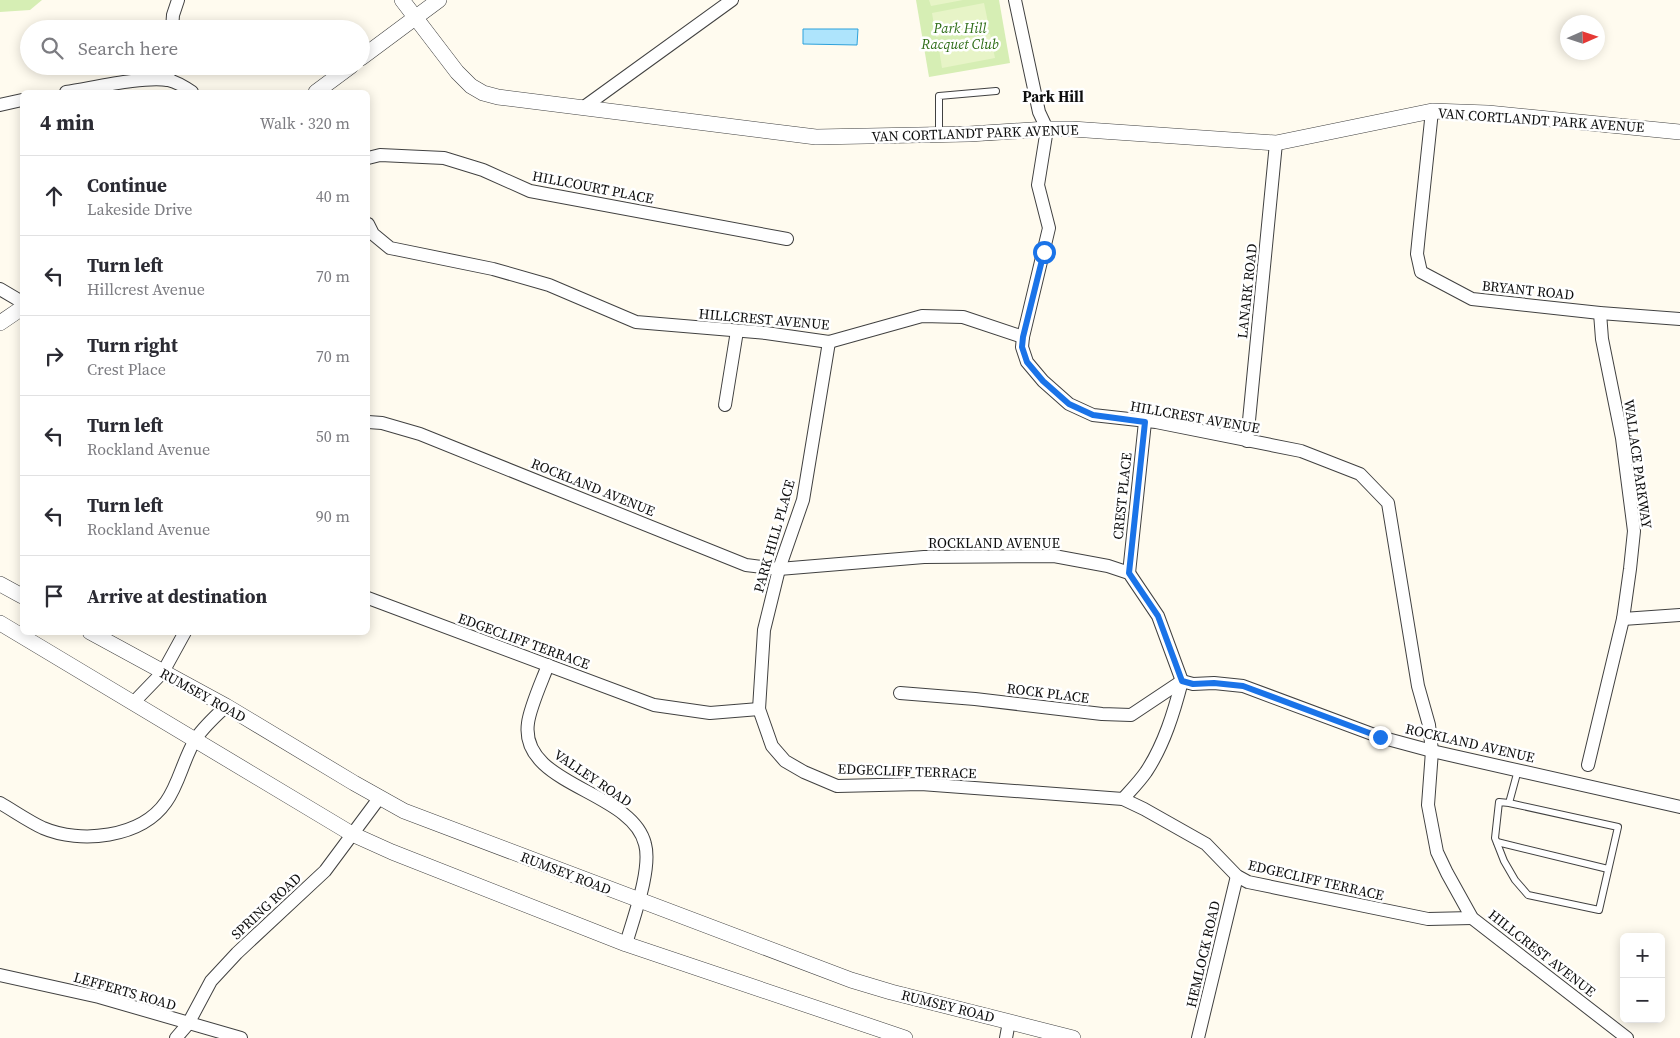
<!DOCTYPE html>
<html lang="en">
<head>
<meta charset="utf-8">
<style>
	body { margin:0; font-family:"Source Serif 4",serif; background:#f2f2f3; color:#2b2b33 }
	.controls { position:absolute; right:15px; bottom:15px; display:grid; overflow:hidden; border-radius:8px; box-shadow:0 2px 12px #0003 }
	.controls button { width:45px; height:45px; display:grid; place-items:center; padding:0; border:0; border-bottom:1px solid #e1e1e2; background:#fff; color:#2b2b33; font:25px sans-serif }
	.compass { position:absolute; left:1560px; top:15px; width:45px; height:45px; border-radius:50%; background:#fff; box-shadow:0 2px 12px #0003; rotate:87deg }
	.stop { position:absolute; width:15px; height:15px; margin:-11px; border:4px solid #1a73e8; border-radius:50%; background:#fff }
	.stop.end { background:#1a73e8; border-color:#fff; box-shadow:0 1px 5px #0008 }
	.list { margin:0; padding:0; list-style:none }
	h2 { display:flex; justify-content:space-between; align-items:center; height:65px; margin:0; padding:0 20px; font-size:21px }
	h2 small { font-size:16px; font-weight:400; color:#7c7c81 }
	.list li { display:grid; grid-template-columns:32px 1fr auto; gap:15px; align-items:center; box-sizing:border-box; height:80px; padding:0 20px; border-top:1px solid #e1e1e2 }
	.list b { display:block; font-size:19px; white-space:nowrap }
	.list p { margin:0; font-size:16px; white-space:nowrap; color:#7c7c81 }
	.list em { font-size:16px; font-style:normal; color:#7c7c81 }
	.icon { flex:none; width:28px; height:28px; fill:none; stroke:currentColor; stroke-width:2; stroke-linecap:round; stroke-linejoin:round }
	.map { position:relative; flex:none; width:1680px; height:1038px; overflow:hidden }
	.search { position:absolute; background:#fff; box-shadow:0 2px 12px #0003; left:20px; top:20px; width:350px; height:55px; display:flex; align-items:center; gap:12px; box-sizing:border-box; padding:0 18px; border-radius:28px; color:#7c7c81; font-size:19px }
	.panel { position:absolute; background:#fff; box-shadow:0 2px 12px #0003; left:20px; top:90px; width:350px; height:545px; border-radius:8px }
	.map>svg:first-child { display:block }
</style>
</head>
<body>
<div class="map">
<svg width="1680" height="1038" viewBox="0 0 1680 1038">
	<rect width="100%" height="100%" fill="#fffbef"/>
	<g fill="#d6eeb4">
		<polygon points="0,0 42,0 30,10 0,12"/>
		<polygon points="916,0 999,0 1010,63 929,77"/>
	</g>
	<g fill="#e7f4c7">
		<polygon points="929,0 963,0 931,6"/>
		<polygon points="984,3 989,27 936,37 932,13"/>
		<polygon points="990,34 995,58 942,68 938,43"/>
	</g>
	<polygon fill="#aee4fc" stroke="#2da1db" points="803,29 858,29 857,45 803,44"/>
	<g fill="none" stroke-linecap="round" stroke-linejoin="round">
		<defs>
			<g id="service">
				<polyline points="939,134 939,96 996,91"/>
				<polyline points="1509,803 1499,802 1495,838 1504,861 1515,880 1528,895 1599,910 1618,827 1509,803 1518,770"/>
				<polyline points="1497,842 1608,869"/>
			</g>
			<g id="minor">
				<polyline points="1015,0 1039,112 1047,129 1038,185 1049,228 1023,337 1022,347 1027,362 1043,381 1069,404 1093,415 1156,422 1301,451 1360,474 1388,503 1418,686 1429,725 1432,751 1428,805 1437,852 1447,873 1472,918 1627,1038"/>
				<polyline points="172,29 173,15 178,0"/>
				<polyline points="168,80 169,66"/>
				<path d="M 66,92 C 93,88 143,76 168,80 C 177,82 185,87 192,92"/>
				<polyline points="0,105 22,100"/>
				<polyline points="584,107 732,0"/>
				<polyline points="1432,111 1419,234 1417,254 1421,272 1472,299 1600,313 1680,319"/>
				<polyline points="368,158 380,155 444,158 483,170 530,191 787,239"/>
				<polyline points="368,224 373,234 390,248 493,269 549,285 636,322 766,333 829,342 922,316 963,317 1023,337"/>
				<polyline points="0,289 22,302"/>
				<polyline points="829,342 803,500 779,569 764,630 759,709 772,746 785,761 804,772 837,786 921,784 1123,799 1144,809 1206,844 1237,876 1248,882 1428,919 1472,918"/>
				<polyline points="725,405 737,331"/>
				<polyline points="368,422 382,423 420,434 746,565 779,569 924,557 1054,556 1108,566 1129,573 1158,616 1182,681"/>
				<polyline points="1247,441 1276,143"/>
				<polyline points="1129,573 1145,422"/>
				<polyline points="368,598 654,705 710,713 759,709"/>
				<polyline points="1623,619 1680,615"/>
				<path d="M 548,665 C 542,681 530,707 528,723 C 519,786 632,790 645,844 C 652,869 633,919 626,944"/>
				<polyline points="1182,681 1193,684 1214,683 1243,686 1380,737 1432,751 1680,807"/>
				<polyline points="900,693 975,699 1102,714 1131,715 1182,681"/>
				<polyline points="134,702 163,672 185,632"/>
				<polyline points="1588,765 1623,619 1630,569 1634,531 1622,438 1602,339 1600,313"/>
				<path d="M 1123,799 C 1131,790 1139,782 1146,772 C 1164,745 1174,712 1182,681"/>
				<path d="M 0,803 C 14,811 28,821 43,828 C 80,844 141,838 166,802 C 179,784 183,760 195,740 C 202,728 216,716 226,706"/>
				<polyline points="0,975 99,997 241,1038"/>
				<polyline points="176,1038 188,1024 211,981 237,953 325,871 380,797"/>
				<polyline points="1006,1038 1009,1022"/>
				<polyline points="1198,1038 1237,876"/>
			</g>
			<g id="tertiary">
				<polyline points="402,0 457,72 471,86 483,93 498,97 816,137 969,134 1047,129 1072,129 1276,143 1432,111 1488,113 1680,132"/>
				<polyline points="361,58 439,0"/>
				<polyline points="316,92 351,66"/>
				<polyline points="0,323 22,308"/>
				<polyline points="0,584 22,596"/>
				<polyline points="0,623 352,834 392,852 626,944 905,1038"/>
				<polyline points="90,632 226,706 354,783 404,811 851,980 891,992 1073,1038"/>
			</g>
		</defs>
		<use href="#service" stroke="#414141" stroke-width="8"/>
		<use href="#minor" stroke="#414141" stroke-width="14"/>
		<use href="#tertiary" stroke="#414141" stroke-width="16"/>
		<use href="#service" stroke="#fff" stroke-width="6"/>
		<use href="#minor" stroke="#fff" stroke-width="12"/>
		<use href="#tertiary" stroke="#fff" stroke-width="15"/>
	</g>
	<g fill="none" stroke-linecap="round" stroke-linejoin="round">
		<polyline stroke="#1a73e8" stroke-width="6" points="1044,252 1023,337 1022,347 1027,362 1043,381 1069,404 1093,415 1145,422 1129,573 1158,616 1182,681 1193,684 1214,683 1243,686 1380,737"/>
	</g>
	<g text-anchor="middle" stroke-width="5" stroke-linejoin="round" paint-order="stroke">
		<g font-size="14" font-style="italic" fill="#2e6d17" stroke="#fff">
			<text x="960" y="33">Park Hill<tspan x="960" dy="16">Racquet Club</tspan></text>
		</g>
		<g font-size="14" fill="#0e0e0e" stroke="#fff">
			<text transform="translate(1541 120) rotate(4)" y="5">VAN CORTLANDT PARK AVENUE</text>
			<text transform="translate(975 133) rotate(-2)" y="5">VAN CORTLANDT PARK AVENUE</text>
			<text transform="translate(593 187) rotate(11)" y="5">HILLCOURT PLACE</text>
			<text transform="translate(1528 290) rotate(6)" y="5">BRYANT ROAD</text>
			<text transform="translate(1247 291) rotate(-84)" y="5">LANARK ROAD</text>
			<text transform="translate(764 319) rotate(5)" y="5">HILLCREST AVENUE</text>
			<text transform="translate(1195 417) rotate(10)" y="5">HILLCREST AVENUE</text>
			<text transform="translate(1638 464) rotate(82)" y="5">WALLACE PARKWAY</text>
			<text transform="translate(593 487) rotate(22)" y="5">ROCKLAND AVENUE</text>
			<text transform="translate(1122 496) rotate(-84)" y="5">CREST PLACE</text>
			<text transform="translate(774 536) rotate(-74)" y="5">PARK HILL PLACE</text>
			<text x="994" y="548">ROCKLAND AVENUE</text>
			<text transform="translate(524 641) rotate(20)" y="5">EDGECLIFF TERRACE</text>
			<text transform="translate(1048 693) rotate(7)" y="5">ROCK PLACE</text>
			<text transform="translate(203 695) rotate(29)" y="5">RUMSEY ROAD</text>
			<text transform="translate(1470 743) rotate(13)" y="5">ROCKLAND AVENUE</text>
			<text transform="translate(907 771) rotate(2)" y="5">EDGECLIFF TERRACE</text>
			<text transform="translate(593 778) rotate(34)" y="5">VALLEY ROAD</text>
			<text transform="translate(566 873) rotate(21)" y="5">RUMSEY ROAD</text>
			<text transform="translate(1316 880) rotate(13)" y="5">EDGECLIFF TERRACE</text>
			<text transform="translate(266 906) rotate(-43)" y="5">SPRING ROAD</text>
			<text transform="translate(1542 953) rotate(38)" y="5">HILLCREST AVENUE</text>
			<text transform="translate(1203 954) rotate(-77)" y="5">HEMLOCK ROAD</text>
			<text transform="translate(125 991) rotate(16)" y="5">LEFFERTS ROAD</text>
			<text transform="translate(948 1006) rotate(14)" y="5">RUMSEY ROAD</text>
		</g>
		<g font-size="15" font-weight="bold" fill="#0e0e0e" stroke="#fff">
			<text x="1053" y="102">Park Hill</text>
		</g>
	</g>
</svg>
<div class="controls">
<button>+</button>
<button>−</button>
</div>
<svg class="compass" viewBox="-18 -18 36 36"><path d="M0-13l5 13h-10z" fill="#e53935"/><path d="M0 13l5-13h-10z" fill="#7c7c81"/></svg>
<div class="stop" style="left:1044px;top:252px"></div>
<div class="stop end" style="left:1380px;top:737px"></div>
<div class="search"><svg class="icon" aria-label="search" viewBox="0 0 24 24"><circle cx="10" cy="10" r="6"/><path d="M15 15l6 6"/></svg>Search here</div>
<section class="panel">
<h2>4 min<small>Walk · 320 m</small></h2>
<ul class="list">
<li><svg class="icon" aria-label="ahead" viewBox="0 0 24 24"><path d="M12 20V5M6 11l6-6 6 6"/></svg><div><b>Continue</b><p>Lakeside Drive</p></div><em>40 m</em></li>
<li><svg class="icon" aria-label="left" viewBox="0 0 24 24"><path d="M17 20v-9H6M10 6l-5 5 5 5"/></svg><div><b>Turn left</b><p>Hillcrest Avenue</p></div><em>70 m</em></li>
<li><svg class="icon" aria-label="right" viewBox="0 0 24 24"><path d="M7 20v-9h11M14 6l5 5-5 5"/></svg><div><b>Turn right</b><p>Crest Place</p></div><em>70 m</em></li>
<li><svg class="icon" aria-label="left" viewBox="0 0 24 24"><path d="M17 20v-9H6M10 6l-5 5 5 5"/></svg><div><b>Turn left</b><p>Rockland Avenue</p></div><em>50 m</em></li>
<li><svg class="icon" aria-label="left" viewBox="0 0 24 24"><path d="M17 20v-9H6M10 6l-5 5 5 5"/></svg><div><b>Turn left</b><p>Rockland Avenue</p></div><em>90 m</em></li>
<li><svg class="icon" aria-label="arrive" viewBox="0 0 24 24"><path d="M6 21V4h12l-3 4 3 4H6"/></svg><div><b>Arrive at destination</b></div></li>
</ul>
</section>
</div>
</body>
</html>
